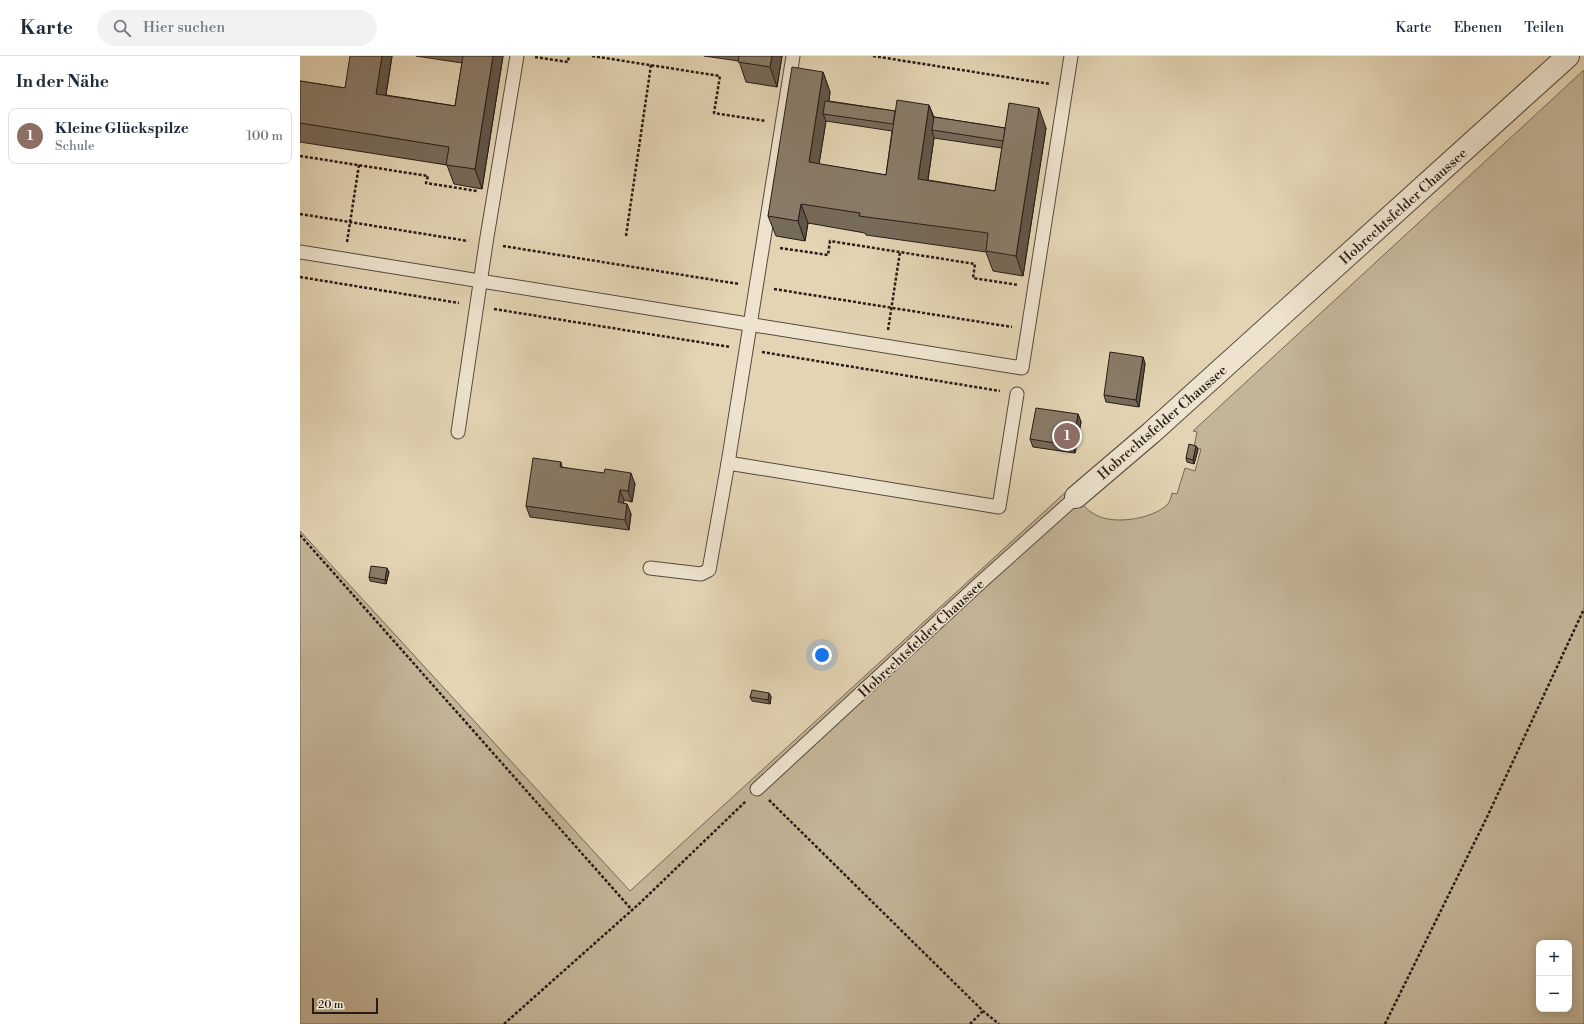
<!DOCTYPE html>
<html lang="de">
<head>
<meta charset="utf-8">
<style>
	body { margin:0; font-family:"Libre Bodoni",serif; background:#f2f2f3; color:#1f2937 }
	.controls { position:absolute; right:12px; bottom:12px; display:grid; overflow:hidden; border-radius:8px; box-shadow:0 2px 10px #0003 }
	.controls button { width:36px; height:36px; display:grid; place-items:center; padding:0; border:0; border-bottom:1px solid #e0e1e3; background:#fff; color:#1f2937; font:20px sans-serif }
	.scale { position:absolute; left:12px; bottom:10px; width:66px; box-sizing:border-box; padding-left:4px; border:2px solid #271b17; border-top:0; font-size:11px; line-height:14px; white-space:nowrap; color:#271b17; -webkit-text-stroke:3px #ede3ce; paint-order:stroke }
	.you { position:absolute; left:522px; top:599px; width:14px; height:14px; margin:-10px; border:3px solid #fff; border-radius:50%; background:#1a73e8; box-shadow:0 0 0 6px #1a73e833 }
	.badge { display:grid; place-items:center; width:26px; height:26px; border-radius:50%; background:#b45309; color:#fff; font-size:13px; font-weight:700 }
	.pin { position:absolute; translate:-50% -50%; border:2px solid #fff; box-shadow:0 1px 4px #0006 }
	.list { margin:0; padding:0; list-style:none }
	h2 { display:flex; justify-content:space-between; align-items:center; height:52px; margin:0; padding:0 16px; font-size:17px }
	h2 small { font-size:13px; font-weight:400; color:#747a83 }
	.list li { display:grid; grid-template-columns:26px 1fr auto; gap:12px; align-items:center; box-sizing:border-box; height:56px; margin:0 8px 8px; padding:0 8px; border:1px solid #e0e1e3; border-radius:8px }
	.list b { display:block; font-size:15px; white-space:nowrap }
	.list p { margin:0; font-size:13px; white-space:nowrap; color:#747a83 }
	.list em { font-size:13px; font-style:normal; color:#747a83 }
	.icon { flex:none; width:22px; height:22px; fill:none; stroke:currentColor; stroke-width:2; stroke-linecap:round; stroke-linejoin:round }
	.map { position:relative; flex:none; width:1284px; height:968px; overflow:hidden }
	header { display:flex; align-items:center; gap:24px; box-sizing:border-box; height:56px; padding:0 20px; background:#fff; border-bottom:1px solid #e0e1e3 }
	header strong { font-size:19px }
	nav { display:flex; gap:22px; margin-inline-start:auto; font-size:14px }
	.search { width:280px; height:36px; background:#f2f2f3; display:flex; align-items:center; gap:10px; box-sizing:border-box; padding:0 14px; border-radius:22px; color:#747a83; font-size:15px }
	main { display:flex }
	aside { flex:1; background:#fff }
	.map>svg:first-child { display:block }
</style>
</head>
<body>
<header>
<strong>Karte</strong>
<div class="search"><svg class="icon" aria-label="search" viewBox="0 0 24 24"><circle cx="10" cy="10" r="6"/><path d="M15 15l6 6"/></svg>Hier suchen</div>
<nav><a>Karte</a><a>Ebenen</a><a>Teilen</a></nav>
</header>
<main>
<aside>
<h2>In der Nähe<small></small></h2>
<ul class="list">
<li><span class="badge" style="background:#8d6e63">1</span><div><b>Kleine Glückspilze</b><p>Schule</p></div><em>100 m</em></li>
</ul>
</aside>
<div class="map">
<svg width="1284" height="968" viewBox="0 0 1284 968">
	<rect width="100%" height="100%" fill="#e3d4b3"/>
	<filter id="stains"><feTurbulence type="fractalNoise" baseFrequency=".005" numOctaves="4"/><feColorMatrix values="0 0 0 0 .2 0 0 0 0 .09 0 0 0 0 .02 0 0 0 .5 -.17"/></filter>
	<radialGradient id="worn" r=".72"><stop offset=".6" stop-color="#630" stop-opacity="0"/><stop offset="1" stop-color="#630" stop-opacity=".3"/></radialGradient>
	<path fill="#c3b598" stroke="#756858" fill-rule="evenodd" d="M 1284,14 L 1284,968 L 0,968 L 0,475 L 330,835 L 769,433 C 777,441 785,454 796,459 C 814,469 852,463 867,449 C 870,446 871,441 872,437 L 877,438 L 885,412 L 895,415 L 901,393 L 894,391 L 897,376 L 893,375 ZM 1239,887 L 1269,887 L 1269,953 L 1239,953 Z"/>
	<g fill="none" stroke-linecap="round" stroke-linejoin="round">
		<defs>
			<g id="lane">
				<polyline points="0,196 722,312 771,0"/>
				<polyline points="158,376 186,187 217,0"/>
				<polyline points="428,407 699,451 717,338"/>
				<polyline points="350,512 401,518 409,514 428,407 493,0"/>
				<polyline points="457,733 680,527 776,441"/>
			</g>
			<polyline id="street" points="776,441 851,377 1268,0"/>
		</defs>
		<use href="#lane" stroke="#56493e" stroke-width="15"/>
		<use href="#street" stroke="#56493e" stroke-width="24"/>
		<g stroke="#271b17" stroke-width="2.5" stroke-dasharray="3 2" stroke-linecap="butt">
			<polyline points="292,0 420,20 414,57 466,65"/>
			<polyline points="573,0 750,28"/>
			<polyline points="235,1 268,6 269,0"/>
			<polyline points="0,100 128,120 126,127 177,135"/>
			<polyline points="0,158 168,185"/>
			<polyline points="326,180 351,9"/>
			<polyline points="47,186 59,109"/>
			<polyline points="203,190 439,228"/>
			<polyline points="480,192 528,199 530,185 675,208 673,222 718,229"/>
			<polyline points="0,221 159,247"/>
			<polyline points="474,233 712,271"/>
			<polyline points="194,253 430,291"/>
			<polyline points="588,274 600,196"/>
			<polyline points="462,296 700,335"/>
			<polyline points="0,479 332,854"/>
			<polyline points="469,744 683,955 699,968"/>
			<polyline points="204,968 340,847 446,745"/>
			<polyline points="670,968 683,955"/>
			<polyline points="1085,968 1188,759 1284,553"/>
		</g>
		<use href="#lane" stroke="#ede3ce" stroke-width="13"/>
		<use href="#street" stroke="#ede3ce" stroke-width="22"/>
	</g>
	<g fill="#766a59" stroke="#271b17" fill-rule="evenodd">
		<polygon points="92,0 86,39 155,50 162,7 116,0 203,0 182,133 154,128 147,109 0,86 0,25 45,32"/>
		<polygon points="404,0 482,0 477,31 446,26 439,5"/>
		<path d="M 523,16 L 530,36 L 529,45 L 595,55 L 629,49 L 634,61 L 705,72 L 746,72 L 723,220 L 693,215 L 686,196 L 566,179 L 565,177 L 508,167 L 505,185 L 476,180 L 468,160 ZM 526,65 L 592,75 L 586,119 L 519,108 ZM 634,82 L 702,92 L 695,135 L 628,124 Z"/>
		<polygon points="843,301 845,308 839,351 806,346 804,339"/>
		<polygon points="778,358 781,366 775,397 733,391 730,383"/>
		<polygon points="896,390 898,394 894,408 887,406 886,402"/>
		<polygon points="261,406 262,411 335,428 332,446 324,444 323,447 327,448 331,458 329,474 230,461 226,450"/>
		<polygon points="89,516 86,528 70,525 69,521"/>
		<polygon points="469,637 471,641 470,648 452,645 450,641"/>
	</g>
	<g fill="#605649" stroke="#271b17">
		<polygon points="82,0 92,0 83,57 76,38"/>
		<polygon points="193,0 203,0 182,133 175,113"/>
		<polygon points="472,0 482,0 477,31 470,11"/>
		<polygon points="523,16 530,36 527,58 523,58 526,65 516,126 509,106"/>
		<polygon points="629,49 636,69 632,74 634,82 625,143 618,123"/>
		<polygon points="739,52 746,72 723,220 716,200"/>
		<polygon points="501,148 508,167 505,185 498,165"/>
		<polygon points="843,301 845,308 839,351 836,344"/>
		<polygon points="778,358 781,366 775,397 773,390"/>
		<polygon points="896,390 898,394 894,408 893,404"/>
		<polygon points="331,417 335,428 332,446 328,435"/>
		<polygon points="320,434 324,444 322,457 318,446"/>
		<polygon points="327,448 331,458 329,474 325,464"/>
		<polygon points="87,512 89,516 86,528 85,524"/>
		<polygon points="469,637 471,641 470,648 468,644"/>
	</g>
	<g fill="#897b68" stroke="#271b17">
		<polygon points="50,0 82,0 76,38 155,50 163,0 193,0 175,113 146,109 149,91 0,67 0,25 45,32"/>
		<polygon points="439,0 472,0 470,11 438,6"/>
		<polygon points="492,11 523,16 509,106 586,119 597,44 629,49 618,123 695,135 709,47 739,52 716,200 686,195 688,177 559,160 560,157 501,148 498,165 468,160"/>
		<polygon points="525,45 595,55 593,68 523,58"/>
		<polygon points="634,61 705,72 703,85 632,74"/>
		<polygon points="810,296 843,301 836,344 804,339"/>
		<polygon points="736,352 778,358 773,390 730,383"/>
		<polygon points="889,388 896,390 893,404 886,402"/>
		<polygon points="233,402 261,406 260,411 304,417 305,413 331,417 328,435 320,434 318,446 327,448 325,464 226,450"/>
		<polygon points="71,510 87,512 85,524 69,521"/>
		<polygon points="452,634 469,637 468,644 450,641"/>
	</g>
	<g text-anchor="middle" stroke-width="3" stroke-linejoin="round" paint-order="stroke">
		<g font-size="14" fill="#271b17" stroke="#ede3ce">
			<text transform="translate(1103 150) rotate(-42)" y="5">Hobrechtsfelder Chaussee</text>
			<text transform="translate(862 366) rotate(-41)" y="5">Hobrechtsfelder Chaussee</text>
			<text transform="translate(621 582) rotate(-43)" y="5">Hobrechtsfelder Chaussee</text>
		</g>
	</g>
	<rect width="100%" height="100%" filter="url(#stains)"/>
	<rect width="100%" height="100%" fill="url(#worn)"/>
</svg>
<div class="controls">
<button>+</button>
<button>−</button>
</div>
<div class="scale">20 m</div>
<div class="you"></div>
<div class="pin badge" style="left:767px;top:380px;background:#8d6e63">1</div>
</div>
</main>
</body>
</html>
